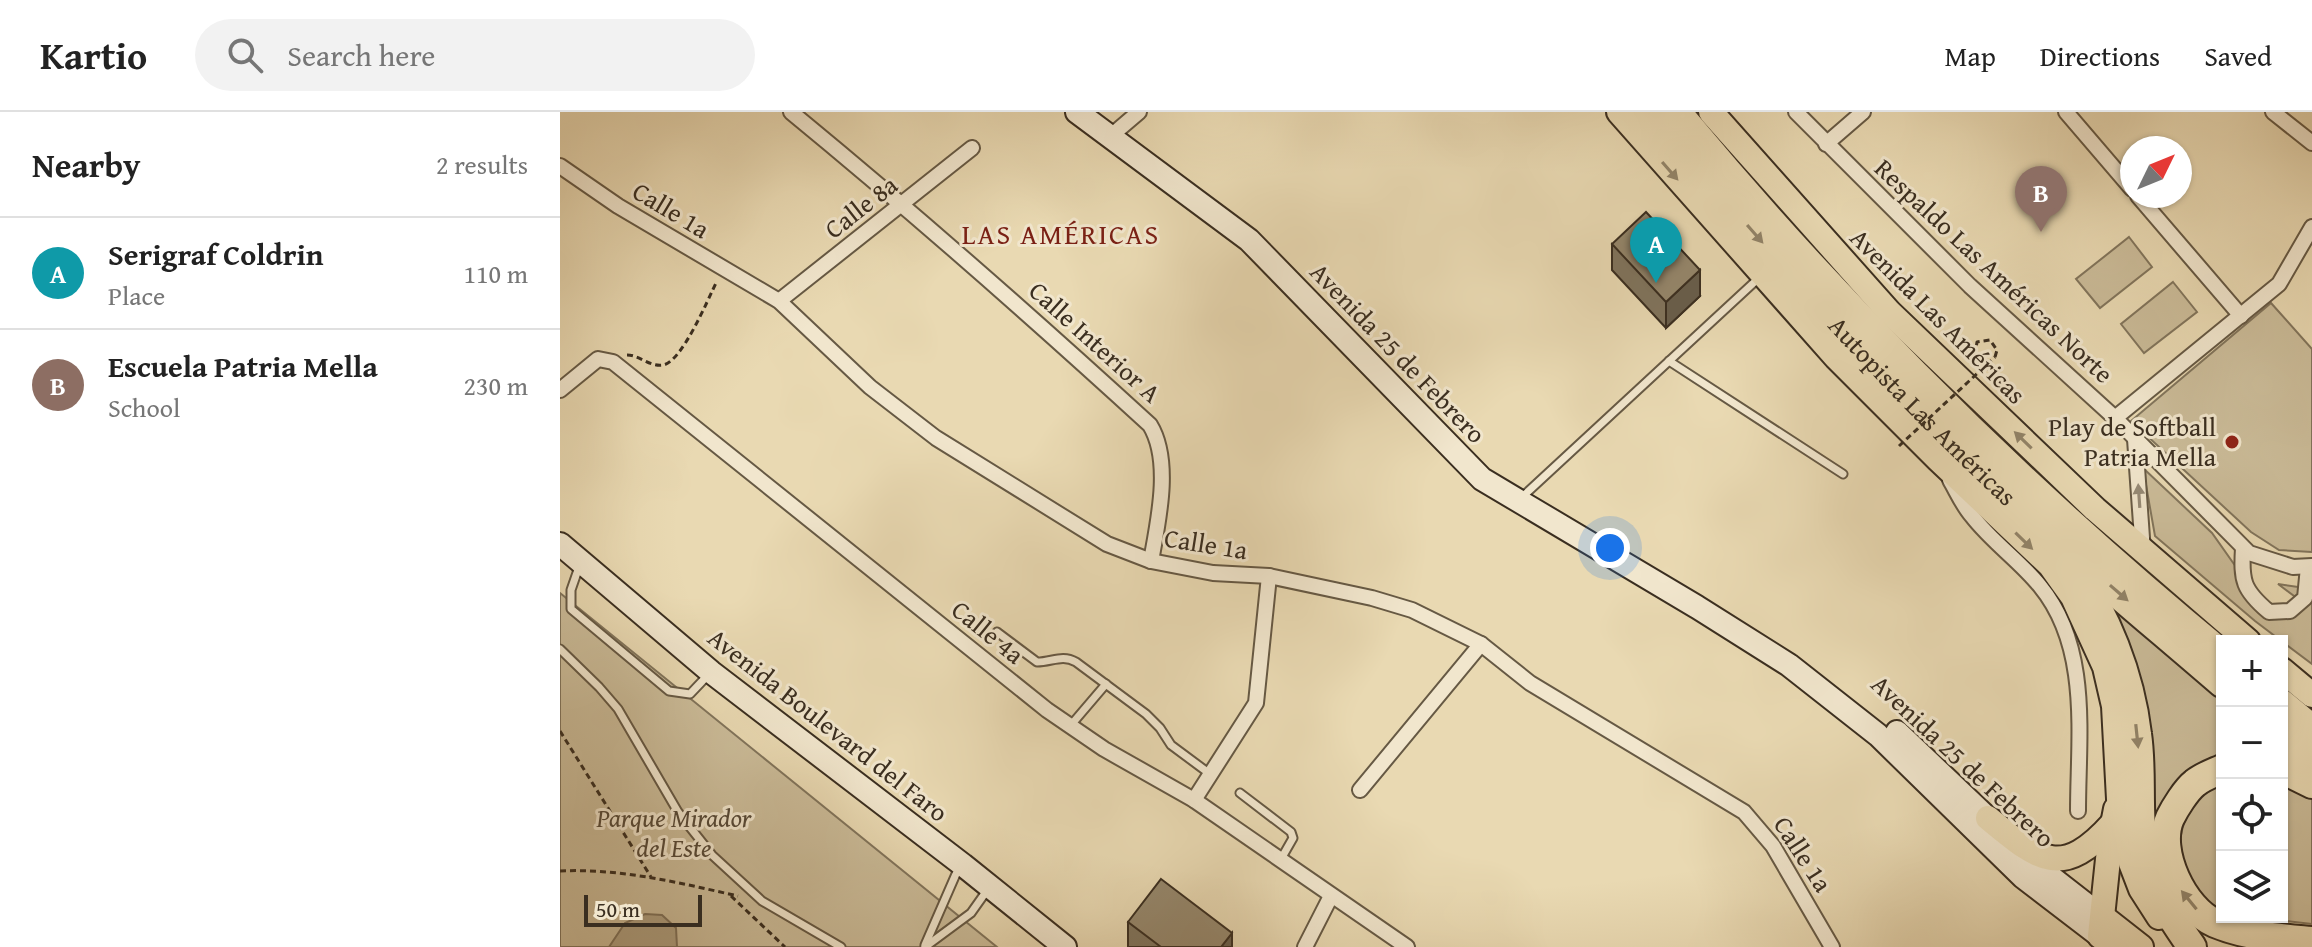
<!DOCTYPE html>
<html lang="en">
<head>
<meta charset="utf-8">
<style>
	body { margin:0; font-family:"Gentium Book Plus",serif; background:#f2f2f2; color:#222 }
	.controls { position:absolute; right:24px; bottom:24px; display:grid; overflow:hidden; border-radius:0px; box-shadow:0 2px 6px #0004 }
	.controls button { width:72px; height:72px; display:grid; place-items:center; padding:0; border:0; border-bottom:2px solid #e0e0e0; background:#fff; color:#222; font:40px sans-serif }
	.compass { position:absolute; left:1560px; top:24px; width:72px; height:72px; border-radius:50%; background:#fff; box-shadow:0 2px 6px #0004; rotate:47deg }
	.scale { position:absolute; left:24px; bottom:20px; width:118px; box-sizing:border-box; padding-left:8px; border:4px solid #3a2e20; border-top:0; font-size:22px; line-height:28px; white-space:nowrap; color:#3a2e20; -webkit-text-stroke:6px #f1e6cd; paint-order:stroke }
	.you { position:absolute; left:1050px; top:436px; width:28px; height:28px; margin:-20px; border:6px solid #fff; border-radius:50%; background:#1a73e8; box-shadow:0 0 0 12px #1a73e833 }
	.badge { display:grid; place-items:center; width:52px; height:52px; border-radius:50%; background:#1a73e8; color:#fff; font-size:26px; font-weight:700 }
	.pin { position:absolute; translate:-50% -66px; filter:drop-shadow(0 2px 4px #0008) }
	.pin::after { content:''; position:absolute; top:42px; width:28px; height:24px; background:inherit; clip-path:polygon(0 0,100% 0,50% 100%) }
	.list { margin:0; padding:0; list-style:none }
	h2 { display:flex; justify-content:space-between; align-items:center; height:104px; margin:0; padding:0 32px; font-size:34px }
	h2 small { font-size:26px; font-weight:400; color:#767676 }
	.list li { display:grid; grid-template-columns:52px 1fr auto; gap:24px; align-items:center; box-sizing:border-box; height:112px; padding:0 32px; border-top:2px solid #e0e0e0 }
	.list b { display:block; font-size:30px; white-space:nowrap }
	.list p { margin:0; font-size:26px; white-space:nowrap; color:#767676 }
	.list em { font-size:26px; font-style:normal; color:#767676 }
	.icon { flex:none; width:44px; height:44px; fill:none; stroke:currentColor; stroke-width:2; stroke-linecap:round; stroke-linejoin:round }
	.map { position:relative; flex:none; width:1752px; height:835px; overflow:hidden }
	header { display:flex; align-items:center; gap:48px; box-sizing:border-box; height:112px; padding:0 40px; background:#fff; border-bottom:2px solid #e0e0e0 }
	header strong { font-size:38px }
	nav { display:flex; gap:44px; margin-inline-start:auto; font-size:28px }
	.search { width:560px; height:72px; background:#f2f2f2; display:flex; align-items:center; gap:20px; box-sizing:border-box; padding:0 28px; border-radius:44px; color:#767676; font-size:30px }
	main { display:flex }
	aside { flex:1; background:#fff }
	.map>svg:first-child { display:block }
</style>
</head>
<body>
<header>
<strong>Kartio</strong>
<div class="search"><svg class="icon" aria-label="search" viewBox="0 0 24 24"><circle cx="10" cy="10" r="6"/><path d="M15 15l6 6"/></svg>Search here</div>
<nav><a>Map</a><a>Directions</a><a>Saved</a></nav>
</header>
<main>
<aside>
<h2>Nearby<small>2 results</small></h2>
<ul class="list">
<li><span class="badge" style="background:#0f9aa8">A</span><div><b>Serigraf Coldrin</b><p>Place</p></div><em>110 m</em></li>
<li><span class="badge" style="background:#8d6e63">B</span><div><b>Escuela Patria Mella</b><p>School</p></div><em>230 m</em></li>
</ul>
</aside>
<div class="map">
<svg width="1752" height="835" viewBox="0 0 1752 835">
	<rect width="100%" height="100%" fill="#e9d9b2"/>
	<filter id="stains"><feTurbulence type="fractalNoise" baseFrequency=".0025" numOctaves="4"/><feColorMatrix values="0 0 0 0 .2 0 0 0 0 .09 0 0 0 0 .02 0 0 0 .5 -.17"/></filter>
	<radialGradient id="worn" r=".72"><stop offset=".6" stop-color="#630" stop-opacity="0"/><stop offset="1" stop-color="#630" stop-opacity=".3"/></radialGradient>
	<g fill="#cbbc99" stroke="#82755c" stroke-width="2">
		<polygon points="1569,125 1592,155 1540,196 1516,167"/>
		<polygon points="1613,170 1637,200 1584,241 1561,212"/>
		<polygon points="1711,191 1752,237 1752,440 1719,438 1691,420 1571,309"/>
		<polygon points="1583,356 1652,421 1700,489 1724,496 1742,490 1718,472 1752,477 1752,552 1695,509 1595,424"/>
		<polygon points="0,481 437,835 0,835"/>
		<polygon points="1549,487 1662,580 1662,648 1595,710"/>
		<polygon points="1722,668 1752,682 1752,812 1692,805 1722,805"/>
		<path d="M 1662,669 L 1662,801 L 1657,801 C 1647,790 1635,779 1628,766 C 1609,733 1626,682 1662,669 Z"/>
	</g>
	<polygon fill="#ae9f80" stroke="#80725a" stroke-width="2" points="85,802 102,803 116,816 117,835 49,835 65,811"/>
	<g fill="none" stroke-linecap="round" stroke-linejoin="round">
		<defs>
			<g id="lane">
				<polyline points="1109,249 1283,362"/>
				<polyline points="960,387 1201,164"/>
				<polyline points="20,452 11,478 11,497 109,579 130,582 150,561"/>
				<path d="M 437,520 L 477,550 C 492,550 502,542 516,550 L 586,602 L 600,616 L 611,633 L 650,662"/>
				<polyline points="0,537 39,575 58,597 118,700 152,743 202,789 281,835"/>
				<polyline points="511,613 546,572"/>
				<polyline points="680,681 731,720 733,726 721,747"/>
				<polyline points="365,833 396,762"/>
				<polyline points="365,835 411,801 428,777"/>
			</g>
			<g id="street">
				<path d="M 231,0 C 354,101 473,206 590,313 C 612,349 598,410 591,449"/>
				<polyline points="1236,0 1410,174 1555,306 1689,441 1733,455 1752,454"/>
				<polyline points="1506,0 1572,77"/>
				<polyline points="1713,0 1752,31"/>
				<polyline points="552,23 579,0"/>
				<polyline points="1266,32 1303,0"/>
				<polyline points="0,54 58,94 219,189 310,275 376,326 547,432 591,449 653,461 709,464 812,486 852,498 921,532 970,571 1184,700 1213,734 1272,835"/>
				<polyline points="1578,84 1681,204"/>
				<polyline points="219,189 412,36"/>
				<polyline points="0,278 38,247 53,250 487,598 544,637 634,688 847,835"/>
				<polyline points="1555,306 1719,172 1752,115"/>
				<polyline points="1575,327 1583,440"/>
				<path d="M 1390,368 C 1397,380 1403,394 1412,404 C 1432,430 1460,449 1480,474 C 1531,536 1518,625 1518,699"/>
				<path d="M 1683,436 C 1681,469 1683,478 1709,500 L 1730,499 L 1745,486 L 1748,455"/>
				<polyline points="800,678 921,532"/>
				<polyline points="634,688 696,591 709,464"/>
				<polyline points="745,835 771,784"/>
			</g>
			<g id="secondary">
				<polyline points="517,0 689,128 922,367 1137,495 1229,553 1318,623 1463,765 1540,824"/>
				<polyline points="0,432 151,560 403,753 505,835"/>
				<polyline points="1337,620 1483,759 1542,805"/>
			</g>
			<g id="primary">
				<polyline points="1059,0 1276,245 1378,347 1490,453 1513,485 1545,555 1554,594 1559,687 1571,751 1581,777 1599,805"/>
				<polyline points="1151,0 1329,200 1535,397 1688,529"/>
				<polyline points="1722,558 1752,583"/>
				<path d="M 1428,706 C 1479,748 1501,769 1553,711"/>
				<polyline points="1544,806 1581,835"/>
				<polyline points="1555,835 1540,824 1550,728 1556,697"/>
			</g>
			<g id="highway">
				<path id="s1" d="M 1088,0 C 1191,117 1292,234 1404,343 C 1486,423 1575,496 1662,571"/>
				<path d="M 1117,0 C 1281,198 1464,379 1662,542"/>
				<path d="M 1512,453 C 1546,503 1570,562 1577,622 C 1583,662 1576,704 1585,744 C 1592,777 1613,808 1632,835"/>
				<polyline points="1722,592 1752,617"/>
				<polyline points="1722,623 1752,649"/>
				<path d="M 1662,657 C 1653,661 1642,665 1635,671 C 1626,678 1615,696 1610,706 C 1595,739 1624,798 1655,811 C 1686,824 1720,826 1752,829"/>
				<polyline points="1722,657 1752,672"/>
			</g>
		</defs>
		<use href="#lane" stroke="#665944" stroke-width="11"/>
		<use href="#street" stroke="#665944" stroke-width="18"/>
		<use href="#secondary" stroke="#3a2e20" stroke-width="26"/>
		<use href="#primary" stroke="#3a2e20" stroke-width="28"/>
		<use href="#highway" stroke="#3a2e20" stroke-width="32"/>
		<g stroke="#3a2e20" stroke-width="3" stroke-dasharray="6 4" stroke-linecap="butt">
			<path d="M 67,243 C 80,243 89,255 103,253 C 122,250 148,187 157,169"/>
			<polyline points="1435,245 1437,238 1430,228 1417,230 1415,243 1442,273 1438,277"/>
			<polyline points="0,619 91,765"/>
			<path d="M 0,759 C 60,756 120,771 178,784"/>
			<polyline points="171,784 225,835"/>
		</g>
		<use href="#lane" stroke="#f1e6cd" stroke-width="7"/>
		<use href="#street" stroke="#f1e6cd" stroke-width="14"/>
		<use href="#secondary" stroke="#f1e6cd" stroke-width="22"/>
		<use href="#primary" stroke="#e9d9b2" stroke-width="24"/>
		<use href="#highway" stroke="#e9d9b2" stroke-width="28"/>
		<polyline stroke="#3a2e20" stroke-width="3" stroke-dasharray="6 4" stroke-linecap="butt" points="1339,334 1435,245"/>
	</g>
	<g fill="#80745d" stroke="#3a2e20" stroke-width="2">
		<polygon points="1052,132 1140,184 1106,216 1052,158"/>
		<polygon points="568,810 672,835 568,835"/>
	</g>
	<g fill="#685e4c" stroke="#3a2e20" stroke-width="2">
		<polygon points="1140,158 1140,184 1106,216 1106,190"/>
		<polygon points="672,821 672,835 661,835"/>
	</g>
	<g fill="#95876c" stroke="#3a2e20" stroke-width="2">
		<polygon points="1086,100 1140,158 1106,190 1052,132"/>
		<polygon points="601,767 672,821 661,835 601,835 568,810"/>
	</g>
	<defs><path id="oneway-solid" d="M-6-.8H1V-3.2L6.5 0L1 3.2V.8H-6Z" transform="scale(2)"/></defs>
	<g fill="#928469">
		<use href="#oneway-solid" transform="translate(1110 59) rotate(49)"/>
		<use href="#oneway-solid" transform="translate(1195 122) rotate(49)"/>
		<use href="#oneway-solid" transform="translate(1463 328) rotate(-136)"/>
		<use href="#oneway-solid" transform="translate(1464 429) rotate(44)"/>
		<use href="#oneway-solid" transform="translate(1559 481) rotate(41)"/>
		<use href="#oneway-solid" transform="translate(1577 624) rotate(84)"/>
		<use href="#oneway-solid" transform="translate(1629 788) rotate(-129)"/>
	</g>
	<use fill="#968a76" href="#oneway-solid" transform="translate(1579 384) rotate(-94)"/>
	<circle fill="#8f2418" stroke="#f1e6cd" stroke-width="3" cx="1672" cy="330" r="8"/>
	<g text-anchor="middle" stroke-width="6" stroke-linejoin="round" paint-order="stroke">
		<g font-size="26" fill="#3a2e20" stroke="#f1e6cd">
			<text transform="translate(301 95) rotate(-38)" y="9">Calle 8a</text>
			<text transform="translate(111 98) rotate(31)" y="9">Calle 1a</text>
			<text transform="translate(1434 159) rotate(43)" y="9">Respaldo Las Américas Norte</text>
			<text transform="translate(1378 204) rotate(45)" y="9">Avenida Las Américas</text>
			<text transform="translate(535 230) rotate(42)" y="9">Calle Interior A</text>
			<text transform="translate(838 241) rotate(46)" y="9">Avenida 25 de Febrero</text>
			<text dy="9" stroke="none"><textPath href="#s1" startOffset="406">Autopista Las Américas</textPath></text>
			<text transform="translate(646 432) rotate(9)" y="9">Calle 1a</text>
			<text transform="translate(428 520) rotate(39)" y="9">Calle 4a</text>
			<text transform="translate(268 613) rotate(38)" y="9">Avenida Boulevard del Faro</text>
			<text transform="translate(1403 649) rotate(43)" y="9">Avenida 25 de Febrero</text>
			<text transform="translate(1243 742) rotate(57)" y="9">Calle 1a</text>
		</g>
		<g font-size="26" fill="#3a2e20" stroke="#f1e6cd" text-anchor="end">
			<text x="1656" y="324">Play de Softball<tspan x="1656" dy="30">Patria Mella</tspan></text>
		</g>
		<g font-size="26" font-style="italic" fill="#574a38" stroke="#f1e6cd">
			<text x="114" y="715">Parque Mirador<tspan x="114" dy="30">del Este</tspan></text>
		</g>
		<g font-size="28" letter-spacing="2" fill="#7a1f14" stroke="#f1e6cd">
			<text x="501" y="132">LAS AMÉRICAS</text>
		</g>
	</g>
	<rect width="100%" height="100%" filter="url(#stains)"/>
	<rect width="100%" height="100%" fill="url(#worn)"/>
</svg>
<div class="controls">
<button>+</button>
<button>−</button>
<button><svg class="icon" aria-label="locate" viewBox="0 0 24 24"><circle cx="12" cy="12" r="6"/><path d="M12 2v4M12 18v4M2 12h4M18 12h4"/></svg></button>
<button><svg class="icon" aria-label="layers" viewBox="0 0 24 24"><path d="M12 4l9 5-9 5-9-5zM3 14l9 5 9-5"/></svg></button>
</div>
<svg class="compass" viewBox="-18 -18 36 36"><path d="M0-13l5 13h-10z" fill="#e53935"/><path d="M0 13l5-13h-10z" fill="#767676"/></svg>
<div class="scale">50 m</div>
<div class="you"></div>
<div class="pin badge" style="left:1096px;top:171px;background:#0f9aa8">A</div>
<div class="pin badge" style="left:1481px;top:120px;background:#8d6e63">B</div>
</div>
</main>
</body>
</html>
